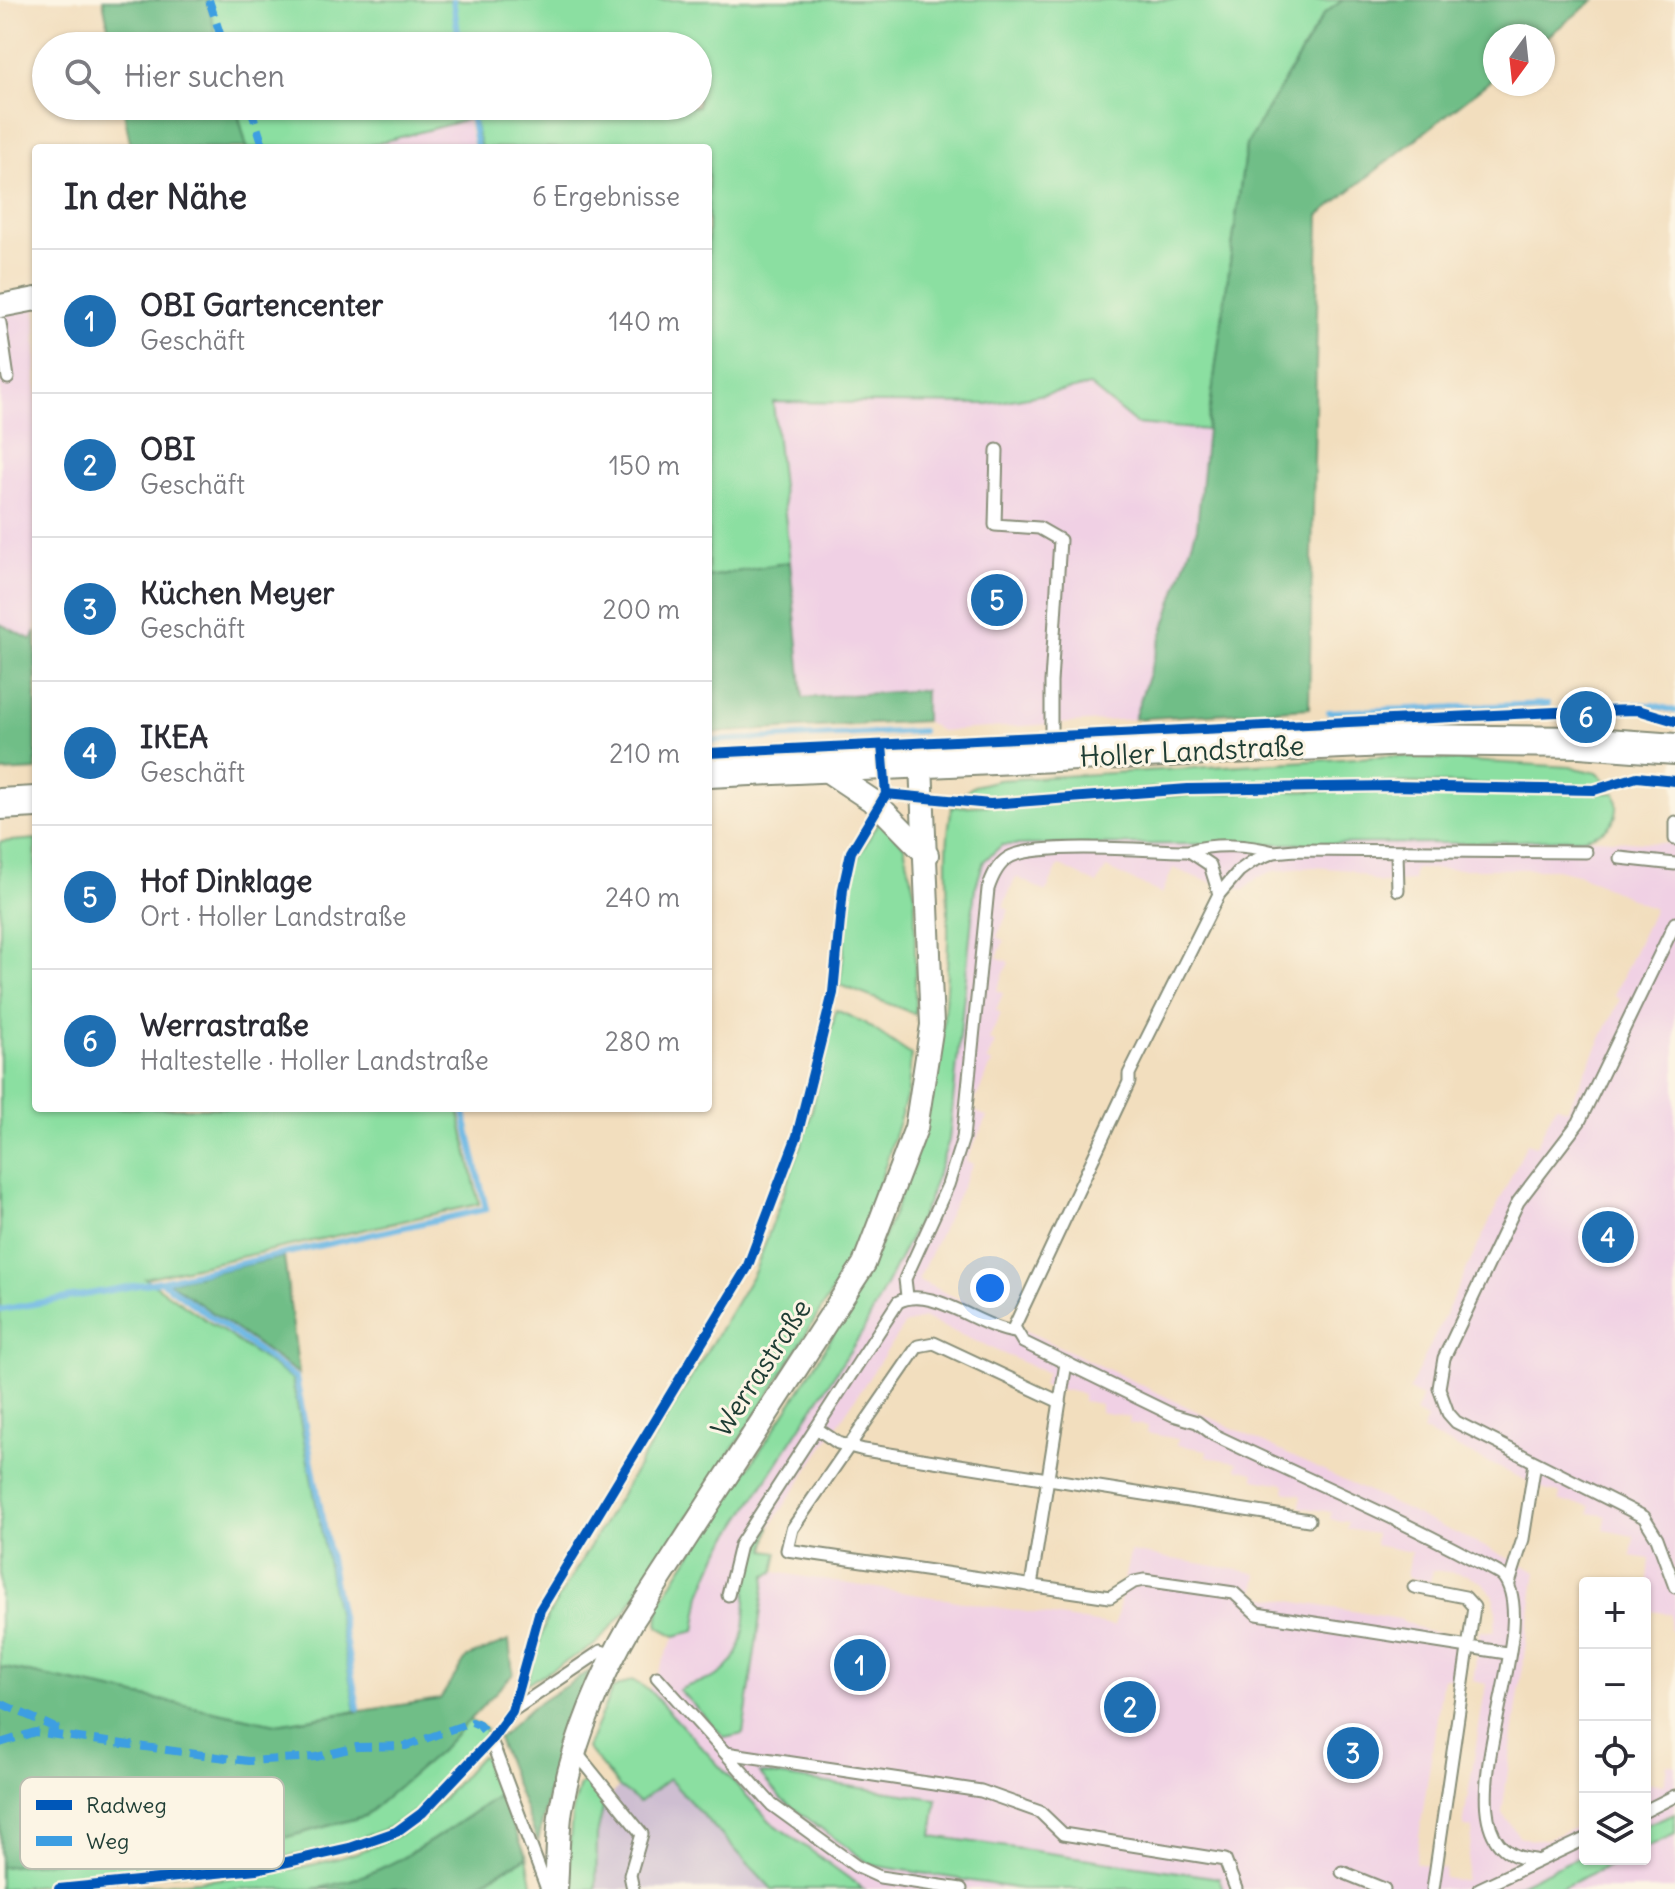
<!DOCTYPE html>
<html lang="de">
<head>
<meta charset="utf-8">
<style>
	body { margin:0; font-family:Delius,sans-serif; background:#f7f7f7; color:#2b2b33 }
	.controls { position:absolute; right:24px; bottom:24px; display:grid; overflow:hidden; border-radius:8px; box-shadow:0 2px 6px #0004 }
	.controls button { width:72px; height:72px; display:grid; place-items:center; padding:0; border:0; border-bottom:2px solid #e1e1e2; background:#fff; color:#2b2b33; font:40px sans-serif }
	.compass { position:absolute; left:1483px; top:24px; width:72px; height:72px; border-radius:50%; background:#fff; box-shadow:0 2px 6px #0004; rotate:195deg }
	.you { position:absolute; left:990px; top:1288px; width:28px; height:28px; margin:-20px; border:6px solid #fff; border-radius:50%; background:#1a73e8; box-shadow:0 0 0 12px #1a73e833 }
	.badge { display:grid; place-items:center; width:52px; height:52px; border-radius:50%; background:#1f6fb2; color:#fff; font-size:26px; font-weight:700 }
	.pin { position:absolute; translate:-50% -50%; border:4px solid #fff; box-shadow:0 2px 8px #0006 }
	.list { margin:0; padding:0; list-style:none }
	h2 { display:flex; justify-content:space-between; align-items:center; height:104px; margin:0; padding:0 32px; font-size:34px }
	h2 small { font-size:26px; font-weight:400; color:#7c7c81 }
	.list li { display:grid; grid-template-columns:52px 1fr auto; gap:24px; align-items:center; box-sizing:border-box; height:144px; padding:0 32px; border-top:2px solid #e1e1e2 }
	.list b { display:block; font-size:30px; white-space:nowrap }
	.list p { margin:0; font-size:26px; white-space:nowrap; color:#7c7c81 }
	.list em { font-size:26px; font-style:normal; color:#7c7c81 }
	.icon { flex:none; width:44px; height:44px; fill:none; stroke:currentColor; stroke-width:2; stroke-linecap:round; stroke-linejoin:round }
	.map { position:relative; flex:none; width:1675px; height:1889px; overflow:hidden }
	.search { position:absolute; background:#fff; box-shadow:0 2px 6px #0004; left:32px; top:32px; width:680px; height:88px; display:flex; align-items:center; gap:20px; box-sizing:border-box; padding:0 28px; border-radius:44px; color:#7c7c81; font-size:30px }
	.panel { position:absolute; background:#fff; box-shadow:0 2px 6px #0004; left:32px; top:144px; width:680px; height:968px; border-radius:8px }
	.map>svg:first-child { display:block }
</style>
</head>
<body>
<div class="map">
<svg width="1675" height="1889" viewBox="0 0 1675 1889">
	<rect width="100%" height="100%" fill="#fcf5e5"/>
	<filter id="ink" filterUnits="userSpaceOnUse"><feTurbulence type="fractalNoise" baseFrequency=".0125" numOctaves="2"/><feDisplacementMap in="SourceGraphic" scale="16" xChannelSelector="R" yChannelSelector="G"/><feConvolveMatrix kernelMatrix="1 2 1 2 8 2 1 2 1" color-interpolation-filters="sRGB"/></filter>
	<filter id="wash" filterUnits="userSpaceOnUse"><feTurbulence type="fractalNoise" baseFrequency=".006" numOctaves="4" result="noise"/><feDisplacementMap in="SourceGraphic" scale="32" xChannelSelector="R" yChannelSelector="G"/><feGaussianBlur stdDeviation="1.8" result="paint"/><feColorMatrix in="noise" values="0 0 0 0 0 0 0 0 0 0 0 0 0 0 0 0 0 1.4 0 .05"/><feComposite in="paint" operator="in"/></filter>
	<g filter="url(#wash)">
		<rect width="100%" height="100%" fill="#f2debe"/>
		<g fill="#f0d0e4" fill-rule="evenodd">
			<polygon points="467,120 473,148 359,148"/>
			<polygon points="36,307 36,631 32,640 0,624 0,314"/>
			<polygon points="1090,386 1136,424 1207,430 1197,528 1134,719 941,731 925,721 925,690 803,698 773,402 988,404"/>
			<path d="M 1583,838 L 1675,844 L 1675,1631 L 1669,1630 L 1671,1614 L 1645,1610 L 1650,1559 L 1631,1556 L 1634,1536 L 1604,1530 L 1606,1516 L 1589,1513 L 1590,1506 L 1559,1501 L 1560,1493 L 1548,1491 L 1422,1431 L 1427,1419 L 1415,1413 L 1422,1397 L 1409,1390 L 1527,1143 L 1536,1146 L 1556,1105 L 1567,1110 L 1620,999 L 1614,995 L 1654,909 L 1578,874 L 1556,869 L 1414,869 L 1413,881 L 1380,883 L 1350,870 L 1314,867 L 1274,871 L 1257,878 L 1244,890 L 1200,879 L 1173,868 L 1162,894 L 1106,868 L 1097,884 L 1059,865 L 1046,892 L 1016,877 L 1003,907 L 1009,910 L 997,937 L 1004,941 L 997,957 L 1009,962 L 997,990 L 1003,993 L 996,1010 L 1001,1013 L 989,1040 L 995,1043 L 987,1060 L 992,1063 L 971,1109 L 987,1117 L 966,1161 L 973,1164 L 918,1280 L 1536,1571 L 1502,1813 L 1519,1836 L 1532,1840 L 1546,1839 L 1585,1824 L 1585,1854 L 1510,1889 L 1223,1889 L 1219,1878 L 932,1835 L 937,1800 L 760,1773 L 947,1878 L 1021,1889 L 864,1889 L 770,1821 L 649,1690 L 675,1636 L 695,1631 L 701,1594 L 718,1554 L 863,1331 L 928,1202 L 949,1140 L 975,889 L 983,861 L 1002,845 L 1026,842 L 1470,843 ZM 923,1318 L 1047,1373 L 1042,1385 L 1083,1394 L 1083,1401 L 1101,1404 L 1100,1412 L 1130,1417 L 1129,1423 L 1148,1426 L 1146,1433 L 1178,1439 L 1177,1445 L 1207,1450 L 1206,1457 L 1237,1462 L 1236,1469 L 1254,1473 L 1254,1479 L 1285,1484 L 1284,1491 L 1301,1495 L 1300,1507 L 1331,1512 L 1330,1519 L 1348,1522 L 1347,1529 L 1376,1534 L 1375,1545 L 1411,1552 L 1407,1577 L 1430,1582 L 1433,1570 L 1469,1575 L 1483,1583 L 1493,1595 L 1497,1611 L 1494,1632 L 1480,1631 L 1473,1681 L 1486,1684 L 1463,1826 L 1473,1829 L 1465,1881 L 1444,1878 L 1445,1869 L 1415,1863 L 1443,1678 L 1455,1678 L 1460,1637 L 1424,1631 L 1400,1619 L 1254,1595 L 1257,1573 L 1130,1552 L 1115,1626 L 774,1572 L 778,1552 L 765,1550 L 770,1527 L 904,1325 Z"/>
			<polygon points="1667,1764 1675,1765 1675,1811 1645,1825 1645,1782 1664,1785"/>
			<polygon points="1675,1834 1675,1889 1559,1889 1622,1859 1645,1859 1645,1848"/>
		</g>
		<polygon fill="#cebed1" points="669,1779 772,1889 596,1889 597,1835 604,1804 619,1787 640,1802"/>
		<g fill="#8bdfa1" stroke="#558e6a" stroke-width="2">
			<polygon points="207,0 1343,0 1324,14 1246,145 1207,430 1136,424 1090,386 988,404 773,402 790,562 708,577 708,148 481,148 473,118 359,148 247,148 236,106 698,106 698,46 219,46"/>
			<path d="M 1389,756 L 1570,767 L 1597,773 L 1610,784 C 1571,794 1524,784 1484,784 C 1363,783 1240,777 1120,792 C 1072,798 1011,810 964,793 L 974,786 L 998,780 Z"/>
			<path d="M 1268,791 L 1615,793 C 1623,819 1608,833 1583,838 L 1470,843 L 1002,845 L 984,861 L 975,889 L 949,1140 L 928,1202 L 863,1331 L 718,1554 L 701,1594 L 695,1631 L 675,1636 L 658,1627 L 659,1605 L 678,1574 C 784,1410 902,1264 937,1066 C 945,1025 947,981 948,940 C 949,896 943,849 952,807 Z"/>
			<polygon points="880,818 904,846 915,894 915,1014 840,985 853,867"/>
			<polygon points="36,839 36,1108 458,1108 479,1204 145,1278 292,1379 356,1711 276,1724 0,1667 0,842"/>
			<polygon points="836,1010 865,1023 911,1055 908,1092 860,1246 763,1404 624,1613 595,1645 526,1684 547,1618 755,1271 808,1126"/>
			<path d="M 766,1527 L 770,1527 L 765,1550 L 778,1552 L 774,1572 L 766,1575 L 743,1734 L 725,1738 L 679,1690 C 694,1681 711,1683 725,1670 C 750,1647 744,1611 747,1580 C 749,1560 756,1544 766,1527 Z"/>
			<polygon points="632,1680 649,1690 770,1821 864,1889 772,1889 669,1779 639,1802 619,1787 587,1748 612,1689"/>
			<polygon points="468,1720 486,1728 484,1740 422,1807 388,1828 338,1847 223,1869 0,1889 0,1867 276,1840 364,1816 440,1751"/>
			<path d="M 481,1756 L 488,1759 L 499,1795 C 439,1836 387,1877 313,1889 L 107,1889 C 197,1880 357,1877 427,1815 C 446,1797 463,1775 481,1756 Z"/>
			<polygon points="759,1773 937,1799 932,1836 1219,1878 1223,1889 1021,1889 871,1865 781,1799"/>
			<polygon points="587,1781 604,1804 597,1835 596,1889 566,1889 572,1813 580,1785"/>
			<polygon points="1675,1813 1675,1834 1645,1848 1645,1825"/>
			<polygon points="1585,1854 1585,1859 1622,1859 1559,1889 1510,1889"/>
			<polygon points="527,1857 533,1889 469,1889"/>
		</g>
		<g fill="#70be87" stroke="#487e5e" stroke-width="2">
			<polygon points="103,0 207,0 219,46 112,46"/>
			<polygon points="1343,0 1594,0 1543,40 1543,36 1495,36 1495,77 1319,215 1309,708 1134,719 1197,528 1207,430 1246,145 1324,14"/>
			<polygon points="123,106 236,106 247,148 131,148"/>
			<polygon points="790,562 803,698 925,690 925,721 708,733 708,577"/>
			<polygon points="0,624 32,640 36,631 36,770 0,772"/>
			<polygon points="284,1257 299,1374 169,1282"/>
			<polygon points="509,1641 513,1674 440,1751 365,1816 276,1840 0,1867 0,1667 276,1724 440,1699 467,1657"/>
			<polygon points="591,1670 556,1757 538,1842 498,1739 531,1708"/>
			<path d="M 499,1795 L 527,1857 L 469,1889 L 313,1889 C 387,1877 439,1836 499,1795 Z"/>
		</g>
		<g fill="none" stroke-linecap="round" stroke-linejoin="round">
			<g stroke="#6bb7e4" stroke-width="6">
				<polyline points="453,0 460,46"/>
				<polyline points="469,106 477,148"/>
				<polyline points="1575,703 1653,705 1675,711"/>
				<polyline points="1329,712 1548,704"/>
				<polyline points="708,741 922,731"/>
				<polyline points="161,1281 486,1209 463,1108"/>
				<polyline points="0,1310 161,1281 296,1378 358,1708"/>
			</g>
		</g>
	</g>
	<g filter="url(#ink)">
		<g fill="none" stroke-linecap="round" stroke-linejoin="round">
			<defs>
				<g id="lane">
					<polyline points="0,323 8,378"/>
					<polyline points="997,450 995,525 1039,528 1060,540 1051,682 1051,753"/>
					<polyline points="1675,822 1675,839"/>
					<polyline points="1189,851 1210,865 1219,894"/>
					<polyline points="1397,852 1398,890"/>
					<polyline points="1620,858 1675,864"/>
					<polyline points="1675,923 1579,1122 1518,1202 1444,1358 1439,1388 1448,1413 1456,1422 1644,1517 1657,1538 1675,1587"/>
					<path d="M 907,1296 L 905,1279 L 948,1185 L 963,1138 L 988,889 C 992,877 997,865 1008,858 C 1034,841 1153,851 1189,851 C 1215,843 1248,845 1274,852"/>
					<polyline points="1060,1402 934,1343 918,1346 792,1529 787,1550 1110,1597 1134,1582 1144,1580 1234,1593 1257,1614 1507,1653"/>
					<polyline points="816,1428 838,1443 864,1450 1309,1520"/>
					<polyline points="1509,1583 1523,1539 1535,1463"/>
					<polyline points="1031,1586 1066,1363"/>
					<polyline points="1414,1587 1465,1597 1474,1607 1433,1889"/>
					<path d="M 728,1595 L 740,1545 L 898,1302 C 931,1284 979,1328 1015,1332"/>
					<polyline points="657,1677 772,1805 856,1866 880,1877 961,1889"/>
					<polyline points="512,1711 601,1651 613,1655"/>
					<polyline points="491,1740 547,1889"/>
					<polyline points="575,1751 642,1834 630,1875 633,1889"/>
					<polyline points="726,1753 981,1791 1040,1812 1063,1834 1225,1860 1236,1889"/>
					<polyline points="1645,1811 1675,1796"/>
					<path d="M 1535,1860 C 1420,1851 1551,1629 1502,1575 C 1409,1522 1312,1482 1214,1435 L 1197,1422 L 1173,1415 L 1023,1342 L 1014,1327 L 1129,1082 L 1129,1074 L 1219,894 L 1239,871 L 1253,861 L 1274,852 L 1295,850 L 1586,852"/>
					<polyline points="1342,1872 1384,1889"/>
					<polyline points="1479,1889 1585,1839"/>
				</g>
				<g id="street">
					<polyline points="0,306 36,299"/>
					<polyline points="823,768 877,804 927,855"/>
					<path d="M 556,1889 C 558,1863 557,1835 561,1809 C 573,1741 599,1679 633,1620 L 864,1264 L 916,1128 L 932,1025 L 921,763"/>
				</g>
				<g id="secondary">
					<polyline points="708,772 1408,740 1580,742 1675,749"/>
					<polyline points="0,804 36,802"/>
				</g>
			</defs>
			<use href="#lane" stroke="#888e79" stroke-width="15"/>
			<use href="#street" stroke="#888e79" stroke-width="26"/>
			<use href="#secondary" stroke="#888e79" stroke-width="34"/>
			<use href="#lane" stroke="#fff" stroke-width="11"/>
			<use href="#street" stroke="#fff" stroke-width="22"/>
			<use href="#secondary" stroke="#fff" stroke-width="30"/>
			<g stroke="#3c9ee2" stroke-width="8" stroke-dasharray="16 8" stroke-linecap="butt">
				<polyline points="209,0 224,46"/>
				<polyline points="250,106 264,148"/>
				<polyline points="0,1703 62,1731"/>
				<polyline points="0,1743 35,1732 248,1761 316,1757 357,1747 406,1746 472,1722 479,1725 491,1740"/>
			</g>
			<defs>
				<g id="cycleway">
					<polyline points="708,753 1556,712 1638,710 1675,721"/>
					<polyline points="886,794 990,804 1188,789 1390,786 1594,790 1637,777 1675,781"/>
					<polyline points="59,1889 256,1869 350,1848 396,1832 422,1813 491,1740 512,1711 540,1610 747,1268 797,1136 833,993 843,889 851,852 886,794 882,745"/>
				</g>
			</defs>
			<use href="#cycleway" stroke="#fcf5e5" stroke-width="15"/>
			<use href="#cycleway" stroke="#0057b8" stroke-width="10"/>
		</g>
	</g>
	<g text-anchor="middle" stroke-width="6" stroke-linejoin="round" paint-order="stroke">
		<g font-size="28" fill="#1f3d34" stroke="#fcf5e5">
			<text transform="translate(1192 751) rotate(-3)" y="10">Holler Landstraße</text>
			<text transform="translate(761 1368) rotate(-57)" y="10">Werrastraße</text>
		</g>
	</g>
	<rect x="20" y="1777" width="264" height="92" rx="12" fill="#fcf5e5" stroke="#babeb0" stroke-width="2"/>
	<rect x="36" y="1800" width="36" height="10" fill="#0057b8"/>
	<rect x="36" y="1836" width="36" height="10" fill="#3c9ee2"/>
	<g font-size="22" fill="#1f3d34">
		<text x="86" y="1813">Radweg</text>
		<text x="86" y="1849">Weg</text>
	</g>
</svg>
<div class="controls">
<button>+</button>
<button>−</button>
<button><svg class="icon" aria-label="locate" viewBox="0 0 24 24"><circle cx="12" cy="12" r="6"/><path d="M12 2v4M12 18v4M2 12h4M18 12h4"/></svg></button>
<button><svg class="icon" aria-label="layers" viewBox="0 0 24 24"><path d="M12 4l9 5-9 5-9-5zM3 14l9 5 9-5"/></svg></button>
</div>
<svg class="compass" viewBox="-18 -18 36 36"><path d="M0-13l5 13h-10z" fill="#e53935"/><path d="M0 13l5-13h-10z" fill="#7c7c81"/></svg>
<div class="you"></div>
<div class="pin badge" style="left:860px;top:1665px">1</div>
<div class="pin badge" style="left:1130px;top:1707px">2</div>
<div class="pin badge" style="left:1353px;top:1753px">3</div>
<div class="pin badge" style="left:1608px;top:1237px">4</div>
<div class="pin badge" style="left:997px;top:600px">5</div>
<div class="pin badge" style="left:1586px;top:717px">6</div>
<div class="search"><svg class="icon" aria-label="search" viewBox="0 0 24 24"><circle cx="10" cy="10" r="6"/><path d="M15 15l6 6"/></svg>Hier suchen</div>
<section class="panel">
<h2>In der Nähe<small>6 Ergebnisse</small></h2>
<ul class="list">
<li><span class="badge">1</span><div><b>OBI Gartencenter</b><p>Geschäft</p></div><em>140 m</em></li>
<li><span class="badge">2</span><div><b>OBI</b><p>Geschäft</p></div><em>150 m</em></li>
<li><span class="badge">3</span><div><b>Küchen Meyer</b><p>Geschäft</p></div><em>200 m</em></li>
<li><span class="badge">4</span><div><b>IKEA</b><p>Geschäft</p></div><em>210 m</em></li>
<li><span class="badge">5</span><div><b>Hof Dinklage</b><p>Ort · Holler Landstraße</p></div><em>240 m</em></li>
<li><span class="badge">6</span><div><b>Werrastraße</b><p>Haltestelle · Holler Landstraße</p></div><em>280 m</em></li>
</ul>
</section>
</div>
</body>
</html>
